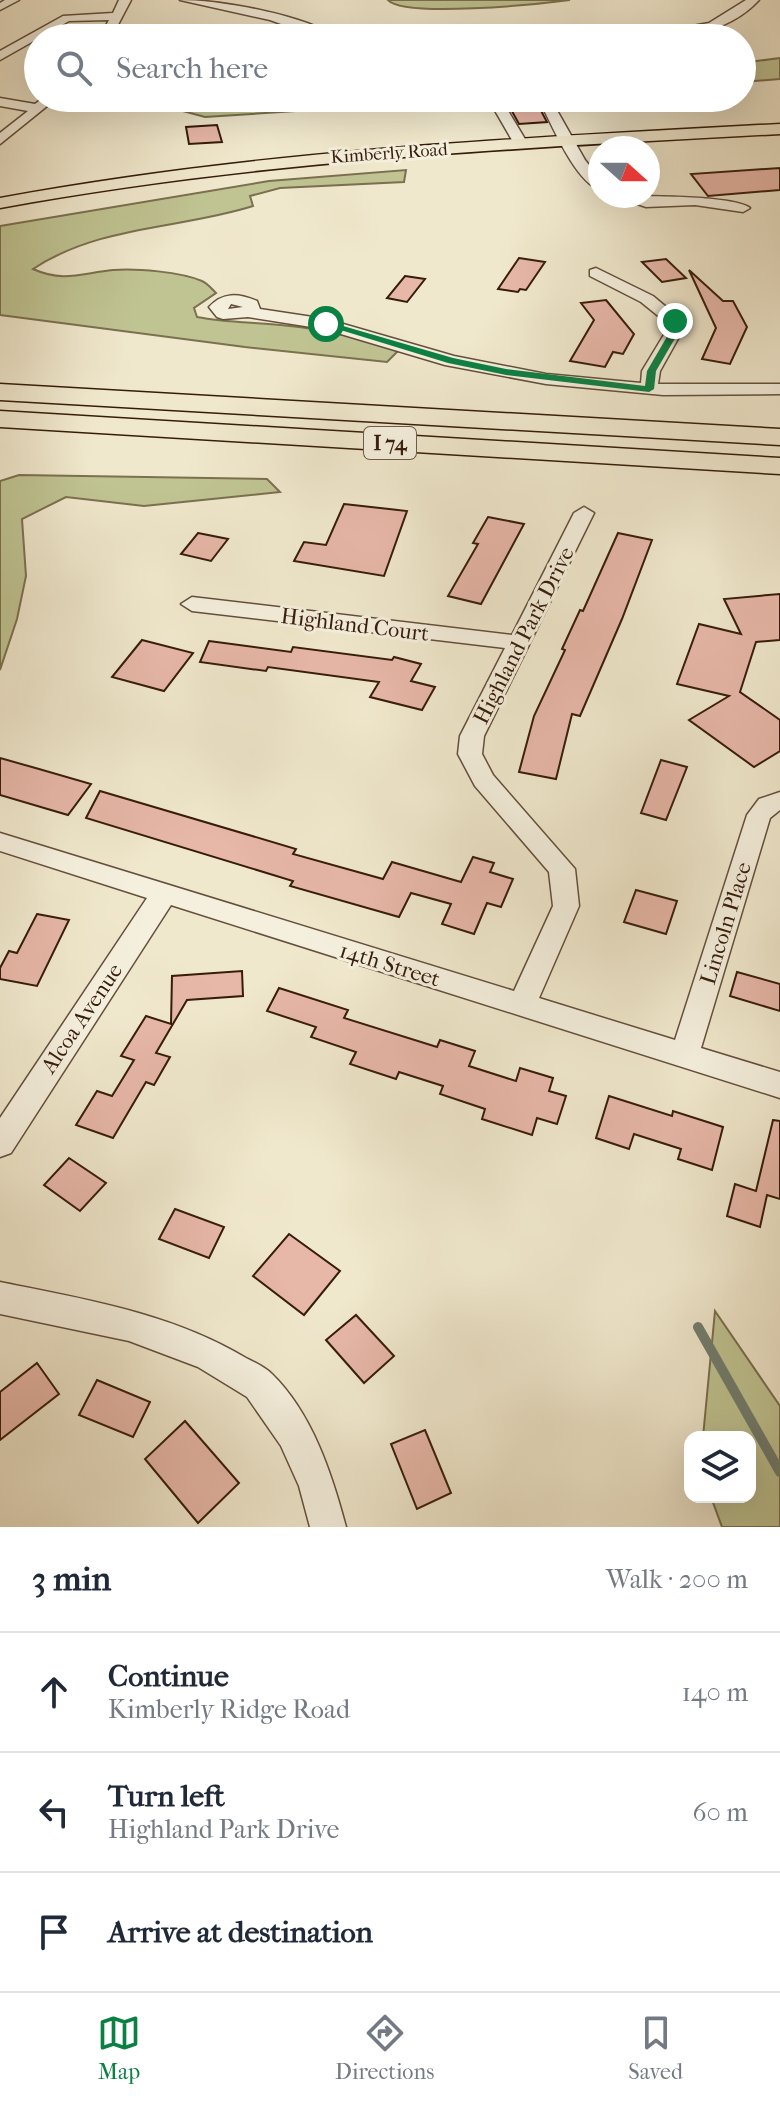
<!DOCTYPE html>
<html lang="en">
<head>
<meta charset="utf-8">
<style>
	body { margin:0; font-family:"IM FELL French Canon",serif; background:#f2f2f3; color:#1f2937 }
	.controls { position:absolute; right:24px; bottom:24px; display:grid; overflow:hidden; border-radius:16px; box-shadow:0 8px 32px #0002 }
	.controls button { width:72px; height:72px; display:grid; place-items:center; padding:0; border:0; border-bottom:2px solid #e0e1e3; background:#fff; color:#1f2937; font:40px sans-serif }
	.compass { position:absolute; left:588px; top:136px; width:72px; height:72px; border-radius:50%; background:#fff; box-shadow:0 8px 32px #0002; rotate:111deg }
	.stop { position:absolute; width:24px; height:24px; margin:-18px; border:6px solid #0b8043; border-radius:50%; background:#fff }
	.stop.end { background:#0b8043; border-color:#fff; box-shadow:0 2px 8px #0008 }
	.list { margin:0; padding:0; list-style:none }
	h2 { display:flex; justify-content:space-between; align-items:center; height:104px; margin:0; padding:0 32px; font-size:34px }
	h2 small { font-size:26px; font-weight:400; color:#747a83 }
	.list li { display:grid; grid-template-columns:52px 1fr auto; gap:24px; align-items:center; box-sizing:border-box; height:120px; padding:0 32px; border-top:2px solid #e0e1e3 }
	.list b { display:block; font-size:30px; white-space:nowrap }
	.list p { margin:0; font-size:26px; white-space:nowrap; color:#747a83 }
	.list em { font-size:26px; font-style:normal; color:#747a83 }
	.icon { flex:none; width:44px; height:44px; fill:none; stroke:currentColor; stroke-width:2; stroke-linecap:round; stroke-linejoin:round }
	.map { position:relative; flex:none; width:780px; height:1527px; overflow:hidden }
	.search { position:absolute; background:#fff; box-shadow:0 8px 32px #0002; left:24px; right:24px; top:24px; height:88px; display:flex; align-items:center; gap:20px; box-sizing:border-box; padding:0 28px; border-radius:44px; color:#747a83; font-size:30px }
	.sheet { height:464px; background:#fff }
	nav { display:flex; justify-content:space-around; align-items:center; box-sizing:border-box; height:112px; border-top:2px solid #e0e1e3; background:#fff; font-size:22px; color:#747a83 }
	nav a { display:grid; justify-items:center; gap:4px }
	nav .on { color:#0b8043 }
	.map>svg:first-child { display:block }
</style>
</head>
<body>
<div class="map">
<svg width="780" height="1527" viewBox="0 0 780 1527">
	<rect width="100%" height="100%" fill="#f0e8cd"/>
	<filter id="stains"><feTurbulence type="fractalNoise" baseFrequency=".0025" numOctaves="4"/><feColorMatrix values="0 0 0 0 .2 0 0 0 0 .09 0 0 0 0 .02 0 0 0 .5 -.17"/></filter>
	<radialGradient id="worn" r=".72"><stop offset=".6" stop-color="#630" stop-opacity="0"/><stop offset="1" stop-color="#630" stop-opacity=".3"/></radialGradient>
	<g fill="#c0c493" stroke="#7b704f" stroke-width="2">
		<path d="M 388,0 L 570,0 C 540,4 404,18 388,0 Z"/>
		<polygon points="780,58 780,79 742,82 742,63"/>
		<polygon points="152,98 494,98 205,117 157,104"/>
		<path d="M 406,170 L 404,182 L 280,188 L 250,196 L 253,206 C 181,229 99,225 33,269 C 64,283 82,273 113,270 C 136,268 181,272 202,281 C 207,283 212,289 216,293 L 194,308 L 197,317 C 228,323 258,322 290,326 C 328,330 364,339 400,349 L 387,362 L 245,347 L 0,315 L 0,226 L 269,181 Z"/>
		<polygon points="19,475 267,479 280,492 144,506 66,497 22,519 26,576 17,619 0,670 0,481"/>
		<polygon points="715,1311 780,1406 780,1527 722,1527 711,1497 750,1497 750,1437 703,1437"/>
	</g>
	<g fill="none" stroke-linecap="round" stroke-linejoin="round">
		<polyline stroke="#737f70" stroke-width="10" points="698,1327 780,1472"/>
	</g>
	<g fill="#e7b7a8" stroke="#361c0b" stroke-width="2">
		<polygon points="537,103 547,122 519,124 508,104"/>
		<polygon points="217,125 222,142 189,144 186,127"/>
		<polygon points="780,168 780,190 708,196 691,174"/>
		<polygon points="519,258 545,262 526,290 520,289 518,292 498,289"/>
		<polygon points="666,259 686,278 662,282 642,262"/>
		<polygon points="689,270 723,301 733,301 747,327 730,364 702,359 716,328"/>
		<polygon points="405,276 425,279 407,302 387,298"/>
		<polygon points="606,300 634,334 623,354 613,352 605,367 570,361 594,320 581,303"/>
		<polygon points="344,504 407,511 384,576 294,561 304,542 326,545"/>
		<polygon points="488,517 524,524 481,604 448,596 478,544 473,543"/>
		<polygon points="198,533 228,539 211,561 181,554"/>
		<polygon points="618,533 652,540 622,619 580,716 572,714 556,779 519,772 534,716 565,650 562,649 580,610 583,611"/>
		<polygon points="780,594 780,640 756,642 740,692 780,720 780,751 754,767 689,720 729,696 677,684 699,624 741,634 724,599"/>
		<polygon points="142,640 193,653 164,691 112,677"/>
		<polygon points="209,641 291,652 293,647 392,660 394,657 421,664 411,681 435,687 422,710 370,697 379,682 268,667 266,671 200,662"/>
		<polygon points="0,758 39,769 91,784 68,815 0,795"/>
		<polygon points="661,760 687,767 666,820 641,813"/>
		<polygon points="100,791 296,849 293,854 383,879 392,862 461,882 473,857 494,863 490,872 513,879 501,907 487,903 474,934 442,924 451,904 411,893 399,917 290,886 293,881 86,818"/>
		<polygon points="636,890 677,901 666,934 624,922"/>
		<polygon points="37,914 69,920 37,986 0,979 0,968 9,951 17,953"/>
		<polygon points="242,971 243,996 187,1000 156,1053 170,1057 154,1085 146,1082 113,1138 76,1125 97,1091 112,1096 134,1060 121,1056 146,1016 171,1024 172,976"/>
		<polygon points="737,972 780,984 780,1011 730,996"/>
		<polygon points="279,988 348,1010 344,1018 437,1047 440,1040 475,1051 469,1066 516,1081 520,1068 553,1078 549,1091 566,1096 557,1124 537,1118 532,1135 482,1119 485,1109 440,1094 443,1086 399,1072 396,1079 350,1064 356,1052 311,1037 316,1027 267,1011"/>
		<polygon points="609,1096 672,1116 673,1111 723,1127 712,1170 678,1159 681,1149 634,1134 629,1149 596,1138"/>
		<polygon points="773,1120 780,1121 780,1199 767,1195 760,1227 727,1216 735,1184 756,1191"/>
		<polygon points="69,1158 106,1183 80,1211 44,1185"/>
		<polygon points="175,1209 224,1227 209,1258 159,1239"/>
		<polygon points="289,1234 340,1271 304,1315 253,1276"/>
		<polygon points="356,1315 394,1356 364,1383 326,1340"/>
		<polygon points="37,1363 59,1394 0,1440 0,1392"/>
		<polygon points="97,1380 150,1402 133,1437 79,1415"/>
		<polygon points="185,1421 239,1483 198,1523 145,1459"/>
		<polygon points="425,1430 451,1493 417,1509 391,1444"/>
	</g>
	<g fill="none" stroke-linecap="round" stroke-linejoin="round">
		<defs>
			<g id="minor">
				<polygon points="5,0 19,0 0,10 0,3"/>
				<polygon points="119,0 131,0 111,38 99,38 109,20 69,21 0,60 0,51 63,16 113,13"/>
				<path d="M 180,0 C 219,0 307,15 337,38 L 320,38 L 270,20 Z"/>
				<path d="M 746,0 L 759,0 C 725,37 674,38 627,38 L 709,23 Z"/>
				<polygon points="0,98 35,104 43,98 57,98 0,144 0,133 28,111 0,106"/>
				<path d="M 538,98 L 550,98 L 585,160 L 600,179 L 600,190 C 574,181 551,122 538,98 Z"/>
				<polygon points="491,99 501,99 528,144 526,147 516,147 490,102"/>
				<path d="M 614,196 C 639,196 734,195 750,208 L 743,212 L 695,205 L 646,207 Z"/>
				<path d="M 596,268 L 653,296 L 683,321 L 684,328 L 660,371 L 658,384 L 780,384 L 780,394 L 663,395 L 546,384 L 445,365 L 324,329 L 248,317 L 223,319 L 217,317 L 209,307 C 223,292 238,293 257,301 L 260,309 L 326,319 L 454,356 L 546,374 L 641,383 L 642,371 L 668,328 L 667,323 L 641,302 L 590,276 L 590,270 ZM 231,304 L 243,307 L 228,309 Z"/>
				<polygon points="584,507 594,513 484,736 482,754 493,775 575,869 579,906 539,998 675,1040 747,815 759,799 780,792 780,810 770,818 701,1048 780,1072 780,1098 171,905 11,1153 0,1157 0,1118 147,898 0,851 0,833 514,991 553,906 549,872 475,786 458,754 460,736 505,648 192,611 181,604 192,597 512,635 574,513"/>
				<path d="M 0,1282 C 84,1299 171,1313 246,1358 C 254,1362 265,1367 272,1374 C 312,1413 332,1474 346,1527 L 310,1527 L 299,1486 L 281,1446 L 247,1397 L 198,1367 L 129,1341 L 0,1314 Z"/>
			</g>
			<path id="major" d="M 780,124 L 780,134 C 518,148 258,160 0,208 L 0,198 C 258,150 518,138 780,124 Z"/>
			<g id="highway">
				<polygon points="0,384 780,429 780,445 0,400"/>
				<polygon points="0,411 780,458 780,474 0,427"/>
			</g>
		</defs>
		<use href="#minor" stroke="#644f3c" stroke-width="3"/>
		<use href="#major" stroke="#361c0b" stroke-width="3"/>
		<use href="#highway" stroke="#361c0b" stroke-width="3"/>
		<use href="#minor" fill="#f5f0de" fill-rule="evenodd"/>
		<use href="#major" fill="#f0e8cd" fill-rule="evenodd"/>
		<use href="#highway" fill="#f0e8cd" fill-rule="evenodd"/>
	</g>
	<polygon fill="#0b8043" points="675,318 680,321 681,328 656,371 654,389 649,392 506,375 448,363 321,324 326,321 453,358 506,369 645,386 647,371 672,328 671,321"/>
	<g text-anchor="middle" stroke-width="6" stroke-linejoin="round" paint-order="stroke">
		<g font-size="18" fill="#361c0b" stroke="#f5f0de">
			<text transform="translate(389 153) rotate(-4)" y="6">Kimberly Road</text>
		</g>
		<rect fill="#f5f0de" stroke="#6f5c4a" stroke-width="2" x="364" y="427" width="52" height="32" rx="6"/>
		<g font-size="20" font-weight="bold" fill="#361c0b">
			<text x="390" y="450">I 74</text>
		</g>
		<g font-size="22" fill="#361c0b" stroke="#f5f0de">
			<text transform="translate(355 624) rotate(7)" y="8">Highland Court</text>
			<text transform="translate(523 635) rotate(-63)" y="8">Highland Park Drive</text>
			<text transform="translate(725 923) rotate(-73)" y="8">Lincoln Place</text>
			<text transform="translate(390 964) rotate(17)" y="8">14th Street</text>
			<text transform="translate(81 1018) rotate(-56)" y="8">Alcoa Avenue</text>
		</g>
	</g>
	<rect width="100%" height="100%" filter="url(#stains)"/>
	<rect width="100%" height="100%" fill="url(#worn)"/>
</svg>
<div class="controls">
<button><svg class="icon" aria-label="layers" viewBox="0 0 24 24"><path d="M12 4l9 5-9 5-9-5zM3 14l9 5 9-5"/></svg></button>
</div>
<svg class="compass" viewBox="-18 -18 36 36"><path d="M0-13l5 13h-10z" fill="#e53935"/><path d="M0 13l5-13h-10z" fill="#747a83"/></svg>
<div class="stop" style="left:326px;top:324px"></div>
<div class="stop end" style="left:675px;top:321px"></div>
<div class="search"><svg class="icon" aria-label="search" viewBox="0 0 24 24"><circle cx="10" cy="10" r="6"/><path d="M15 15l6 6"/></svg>Search here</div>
</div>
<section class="sheet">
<h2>3 min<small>Walk · 200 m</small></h2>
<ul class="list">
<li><svg class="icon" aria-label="ahead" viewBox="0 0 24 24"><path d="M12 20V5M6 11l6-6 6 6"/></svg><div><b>Continue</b><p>Kimberly Ridge Road</p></div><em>140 m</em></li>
<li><svg class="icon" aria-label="left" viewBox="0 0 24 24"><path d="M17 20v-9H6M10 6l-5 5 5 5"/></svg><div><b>Turn left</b><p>Highland Park Drive</p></div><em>60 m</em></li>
<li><svg class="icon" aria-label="arrive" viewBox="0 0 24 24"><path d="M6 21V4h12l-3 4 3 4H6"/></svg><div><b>Arrive at destination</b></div></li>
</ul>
</section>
<nav>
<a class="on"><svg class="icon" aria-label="map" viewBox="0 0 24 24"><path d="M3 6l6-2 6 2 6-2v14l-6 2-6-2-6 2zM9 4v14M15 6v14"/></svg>Map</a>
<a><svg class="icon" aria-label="directions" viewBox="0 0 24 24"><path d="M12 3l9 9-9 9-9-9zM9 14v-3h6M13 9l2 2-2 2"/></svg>Directions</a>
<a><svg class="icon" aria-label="saved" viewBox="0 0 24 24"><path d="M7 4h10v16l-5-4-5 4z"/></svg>Saved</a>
</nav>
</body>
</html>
